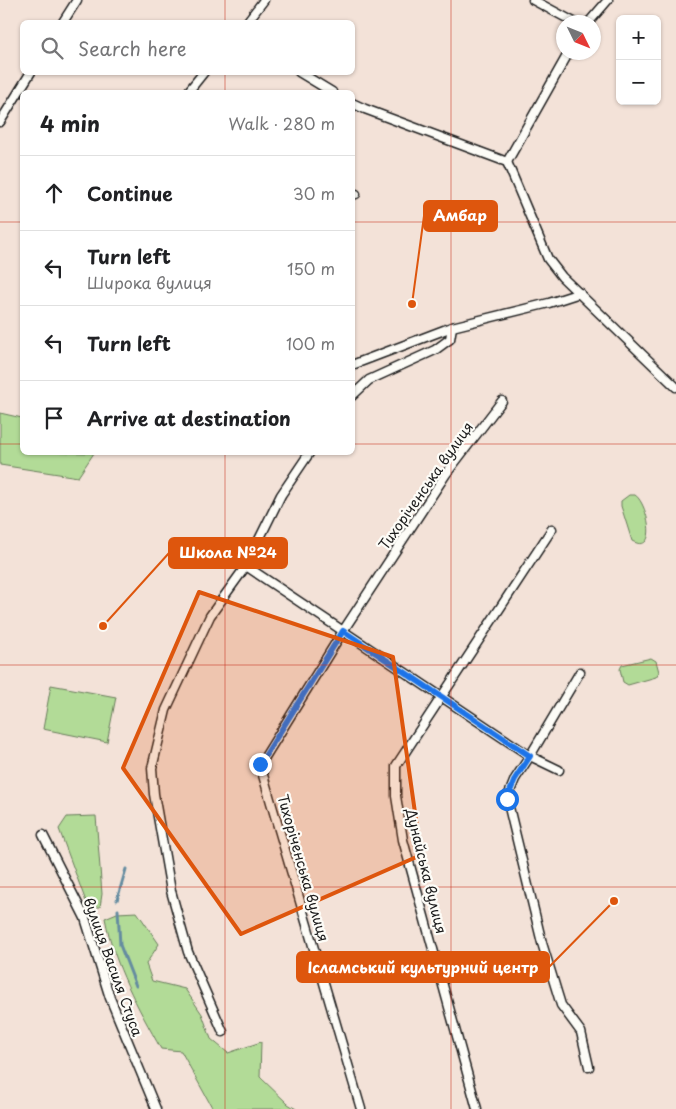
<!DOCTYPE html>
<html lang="en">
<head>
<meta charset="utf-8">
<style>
	body { margin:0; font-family:"Playpen Sans",sans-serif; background:#f2f2f2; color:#202124 }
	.controls { position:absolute; right:15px; top:15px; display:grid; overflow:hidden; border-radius:8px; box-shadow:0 1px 4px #0004 }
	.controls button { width:45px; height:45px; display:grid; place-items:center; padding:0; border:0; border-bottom:1px solid #e0e0e0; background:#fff; color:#202124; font:25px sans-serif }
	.compass { position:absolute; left:556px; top:15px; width:45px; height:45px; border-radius:50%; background:#fff; box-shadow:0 1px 4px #0004; rotate:133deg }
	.stop { position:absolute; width:15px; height:15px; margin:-11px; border:4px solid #1a73e8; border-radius:50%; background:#fff }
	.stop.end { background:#1a73e8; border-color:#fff; box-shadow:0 1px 5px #0008 }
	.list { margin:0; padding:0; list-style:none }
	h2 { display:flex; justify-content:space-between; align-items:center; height:65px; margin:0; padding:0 20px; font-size:21px }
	h2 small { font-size:16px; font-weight:400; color:#757577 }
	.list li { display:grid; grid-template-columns:32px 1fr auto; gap:15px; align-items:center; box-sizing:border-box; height:75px; padding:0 20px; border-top:1px solid #e0e0e0 }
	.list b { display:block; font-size:19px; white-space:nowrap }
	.list p { margin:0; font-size:16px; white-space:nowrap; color:#757577 }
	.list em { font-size:16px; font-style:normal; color:#757577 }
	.icon { flex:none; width:28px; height:28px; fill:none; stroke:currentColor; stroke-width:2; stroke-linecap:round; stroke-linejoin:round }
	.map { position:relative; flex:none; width:676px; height:1109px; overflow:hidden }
	.search { position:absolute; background:#fff; box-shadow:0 1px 4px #0004; left:20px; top:20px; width:335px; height:55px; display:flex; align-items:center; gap:12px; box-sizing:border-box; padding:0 18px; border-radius:8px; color:#757577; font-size:19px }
	.panel { position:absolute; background:#fff; box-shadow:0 1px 4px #0004; left:20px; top:90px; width:335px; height:365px; border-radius:8px }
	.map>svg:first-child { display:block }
</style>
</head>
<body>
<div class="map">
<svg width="676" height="1109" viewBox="0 0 676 1109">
	<rect width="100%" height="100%" fill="#f3e2d8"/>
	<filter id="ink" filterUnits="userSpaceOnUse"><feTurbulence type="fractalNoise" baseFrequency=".02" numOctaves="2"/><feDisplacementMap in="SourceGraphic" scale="10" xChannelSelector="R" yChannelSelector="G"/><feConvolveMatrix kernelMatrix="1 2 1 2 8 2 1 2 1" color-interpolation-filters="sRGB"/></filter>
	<g filter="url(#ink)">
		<g fill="#b2db97" stroke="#677c5a">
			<polygon points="0,413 22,418 22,452 94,453 78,477 0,465"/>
			<path d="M 629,495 L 635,495 C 647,502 660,556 632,541 L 621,506 L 621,501 Z"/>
			<polygon points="651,658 656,661 659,672 656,677 628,685 623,682 620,669 622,665"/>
			<polygon points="51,685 116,697 107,742 43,729"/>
			<polygon points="96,816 102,894 100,907 88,907 59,829 67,817"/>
			<path d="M 137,912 L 159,944 L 146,964 L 152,981 L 185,989 L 202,1014 L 211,1039 L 228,1053 L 261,1042 L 260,1077 L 288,1104 L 296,1109 L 213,1109 L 181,1051 L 161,1049 C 138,1008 114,965 105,918 L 117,913 Z"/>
		</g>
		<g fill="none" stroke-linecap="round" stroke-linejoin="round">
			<g stroke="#658ca0" stroke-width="3">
				<polyline points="117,900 126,869"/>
				<polyline points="118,910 120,945 136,986"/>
			</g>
			<defs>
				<g id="minor">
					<polyline points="533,0 574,22"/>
					<polyline points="63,22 77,0"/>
					<polyline points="247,22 264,0"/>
					<polyline points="589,22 608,0"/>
					<polyline points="299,72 332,92"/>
					<polyline points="188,92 204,72"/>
					<polyline points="352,103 365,109 507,162"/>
					<polyline points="0,122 31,72"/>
					<polyline points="507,162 548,259 562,277 676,387"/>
					<polyline points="507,162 569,52"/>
					<polyline points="352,195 356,194"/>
					<polyline points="352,365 452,327 549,303 580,293"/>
					<polyline points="352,396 369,380 435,350 450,339 452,327"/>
					<polyline points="246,566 530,756 559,770"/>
					<polyline points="580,672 530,756 515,779 507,799 542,943 561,1005 581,1032 589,1067"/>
					<polyline points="43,835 85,918 110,998 156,1109"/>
					<polyline points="223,1032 188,952 171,891 154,794 152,768 166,710 210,616 246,566 281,495 310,452"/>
					<polyline points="361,1109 260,765 343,631 446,474 502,401"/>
					<polyline points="477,1109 403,840 396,796 396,766 552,529"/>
				</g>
			</defs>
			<use href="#minor" stroke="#1c1c1c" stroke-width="11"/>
			<use href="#minor" stroke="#fdfcf7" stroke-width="8"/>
		</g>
	</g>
	<g fill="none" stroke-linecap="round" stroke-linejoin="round" filter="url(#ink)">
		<polyline stroke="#1a73e8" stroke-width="6" points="260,764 343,631 530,756 515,779 507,799"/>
	</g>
	<path fill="#de560d" fill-opacity="0.2" stroke="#de560d" stroke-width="4" stroke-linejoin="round" d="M 199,592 L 393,657 L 421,855 L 241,934 L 123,768 Z"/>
	<path fill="none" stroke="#c8321e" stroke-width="1" stroke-opacity="0.55" d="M 225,0 L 225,22M 451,0 L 451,1109M 225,72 L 225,92M 0,222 L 22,222M 352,222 L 676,222M 0,444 L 22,444M 352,444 L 676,444M 225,452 L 225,1109M 0,665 L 676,665M 0,887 L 676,887"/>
	<g text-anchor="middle" stroke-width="4.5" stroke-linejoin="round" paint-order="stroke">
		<g font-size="14" fill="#1c1c1c" stroke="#fdfcf7">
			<text transform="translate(426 486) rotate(-55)" y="5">Тихоріченська вулиця</text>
			<text transform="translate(303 868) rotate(74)" y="5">Тихоріченська вулиця</text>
			<text transform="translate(426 871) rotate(76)" y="5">Дунайська вулиця</text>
			<text transform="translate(113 967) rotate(70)" y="5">вулиця Василя Стуса</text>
		</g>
	</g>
	<path fill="none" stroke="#de560d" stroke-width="2" d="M412 304L424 216M103 626L169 553M614 901L549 967"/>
	<g fill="#de560d" stroke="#fdfcf7" stroke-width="2">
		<circle cx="412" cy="304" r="5"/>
		<circle cx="103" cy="626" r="5"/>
		<circle cx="614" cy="901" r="5"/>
	</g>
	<g fill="#de560d" stroke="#de560d" stroke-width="2">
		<rect x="424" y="201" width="73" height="30" rx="5"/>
		<rect x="169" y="538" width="118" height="30" rx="5"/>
		<rect x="297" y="952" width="252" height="30" rx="5"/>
	</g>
	<g font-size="15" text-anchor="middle" font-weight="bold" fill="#fff">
		<text x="460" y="221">Амбар</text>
		<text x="228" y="558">Школа №24</text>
		<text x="423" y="973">Ісламський культурний центр</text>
	</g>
</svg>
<div class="controls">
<button>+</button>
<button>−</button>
</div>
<svg class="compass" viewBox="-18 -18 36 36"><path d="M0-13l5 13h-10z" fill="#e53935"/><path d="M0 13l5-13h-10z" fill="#757577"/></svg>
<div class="stop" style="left:507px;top:799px"></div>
<div class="stop end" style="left:260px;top:764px"></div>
<div class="search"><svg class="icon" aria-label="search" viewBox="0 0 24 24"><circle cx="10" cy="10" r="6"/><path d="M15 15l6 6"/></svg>Search here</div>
<section class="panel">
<h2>4 min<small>Walk · 280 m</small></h2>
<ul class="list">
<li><svg class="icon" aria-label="ahead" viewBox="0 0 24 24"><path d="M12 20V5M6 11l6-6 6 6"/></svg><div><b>Continue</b></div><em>30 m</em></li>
<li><svg class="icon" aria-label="left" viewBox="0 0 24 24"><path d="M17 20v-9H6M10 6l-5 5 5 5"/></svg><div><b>Turn left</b><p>Широка вулиця</p></div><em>150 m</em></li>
<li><svg class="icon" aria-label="left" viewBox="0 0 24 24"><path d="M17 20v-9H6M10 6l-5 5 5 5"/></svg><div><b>Turn left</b></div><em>100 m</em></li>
<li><svg class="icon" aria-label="arrive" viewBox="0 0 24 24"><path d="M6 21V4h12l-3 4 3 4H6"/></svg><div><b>Arrive at destination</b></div></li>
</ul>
</section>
</div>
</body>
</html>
